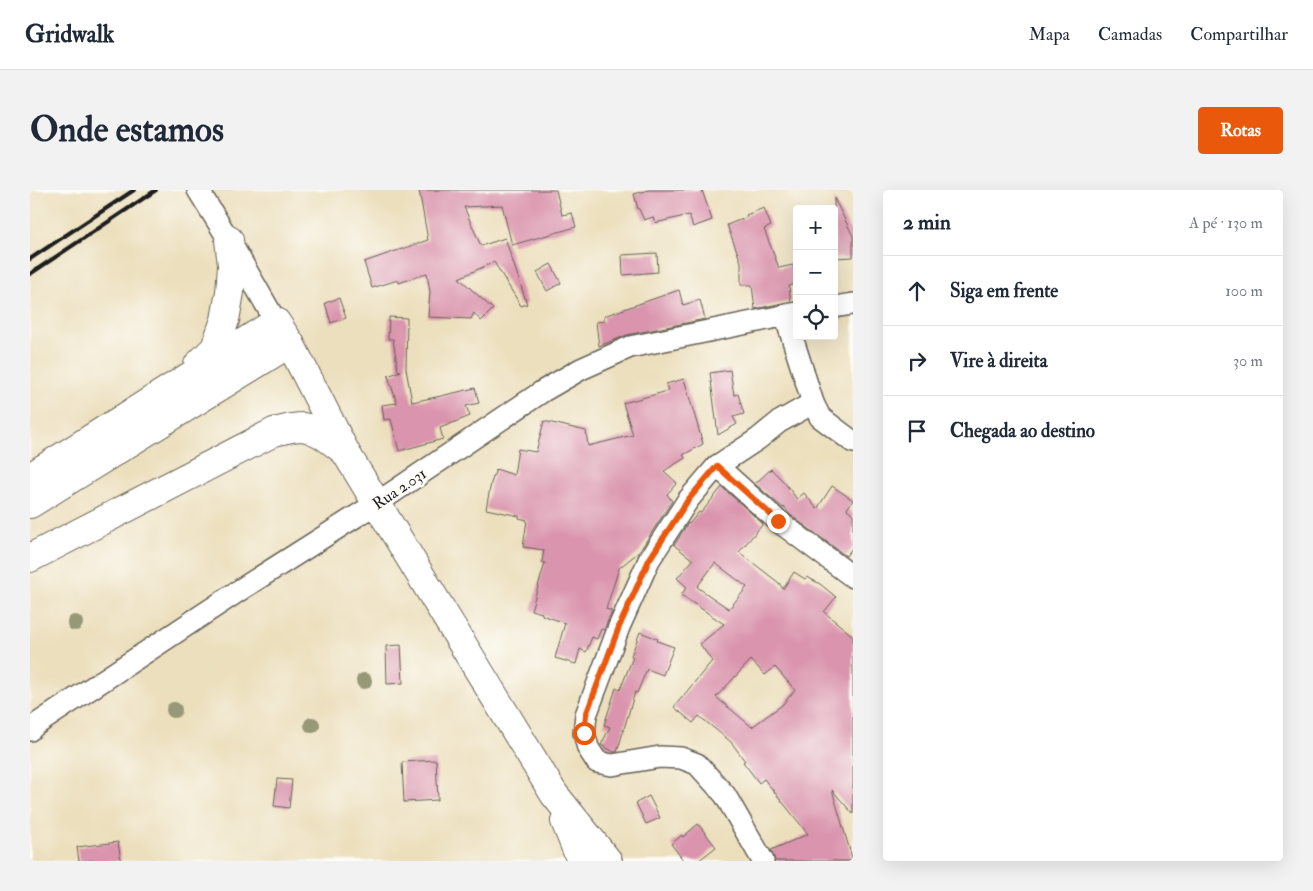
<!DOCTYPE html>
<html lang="pt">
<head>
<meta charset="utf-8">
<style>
	body { margin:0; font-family:"IM FELL Double Pica",serif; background:#f2f2f3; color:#1f2937 }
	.controls { position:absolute; right:15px; top:15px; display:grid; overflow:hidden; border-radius:5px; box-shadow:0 5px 20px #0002 }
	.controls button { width:45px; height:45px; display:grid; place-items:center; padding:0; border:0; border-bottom:1px solid #e0e1e3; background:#fff; color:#1f2937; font:25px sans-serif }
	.stop { position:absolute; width:15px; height:15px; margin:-11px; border:4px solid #ea580c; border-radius:50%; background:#fff }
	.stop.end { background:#ea580c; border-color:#fff; box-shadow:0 1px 5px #0008 }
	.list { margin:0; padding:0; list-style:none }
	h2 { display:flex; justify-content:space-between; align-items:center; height:65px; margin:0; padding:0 20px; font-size:21px }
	h2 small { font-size:16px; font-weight:400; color:#747a83 }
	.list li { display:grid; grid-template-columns:32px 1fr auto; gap:15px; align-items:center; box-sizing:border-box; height:70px; padding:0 20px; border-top:1px solid #e0e1e3 }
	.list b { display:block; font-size:19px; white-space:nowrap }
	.list em { font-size:16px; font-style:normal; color:#747a83 }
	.icon { flex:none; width:28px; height:28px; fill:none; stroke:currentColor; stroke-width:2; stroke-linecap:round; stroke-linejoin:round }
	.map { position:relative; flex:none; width:823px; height:671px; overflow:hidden; border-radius:5px }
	header { display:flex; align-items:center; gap:30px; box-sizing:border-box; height:70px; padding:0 25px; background:#fff; border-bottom:1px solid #e0e1e3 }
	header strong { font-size:24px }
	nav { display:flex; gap:28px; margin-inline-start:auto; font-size:18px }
	.intro { display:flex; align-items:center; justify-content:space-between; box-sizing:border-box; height:120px; padding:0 30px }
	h1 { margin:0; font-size:35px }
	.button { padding:12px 22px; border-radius:5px; background:#ea580c; color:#fff; font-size:18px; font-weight:700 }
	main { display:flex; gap:30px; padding:0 30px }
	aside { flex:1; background:#fff; border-radius:5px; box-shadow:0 5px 20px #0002 }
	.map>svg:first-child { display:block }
</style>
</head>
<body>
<header>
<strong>Gridwalk</strong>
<nav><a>Mapa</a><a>Camadas</a><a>Compartilhar</a></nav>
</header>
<div class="intro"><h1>Onde estamos</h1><a class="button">Rotas</a></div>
<main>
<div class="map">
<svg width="823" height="671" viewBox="0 0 823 671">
	<rect width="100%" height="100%" fill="#fdfcf7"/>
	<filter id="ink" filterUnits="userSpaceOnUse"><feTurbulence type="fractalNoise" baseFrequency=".02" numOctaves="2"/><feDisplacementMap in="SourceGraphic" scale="10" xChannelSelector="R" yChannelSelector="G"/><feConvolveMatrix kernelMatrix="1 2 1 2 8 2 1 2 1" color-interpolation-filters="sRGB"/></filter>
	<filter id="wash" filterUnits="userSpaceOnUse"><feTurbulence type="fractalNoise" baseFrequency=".0096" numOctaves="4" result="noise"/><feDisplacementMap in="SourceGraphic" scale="20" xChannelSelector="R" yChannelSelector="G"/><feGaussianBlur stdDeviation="1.12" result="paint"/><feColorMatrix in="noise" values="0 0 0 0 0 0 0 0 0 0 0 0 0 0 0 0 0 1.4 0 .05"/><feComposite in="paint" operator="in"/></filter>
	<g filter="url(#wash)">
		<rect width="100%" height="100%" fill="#ecdfbd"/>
		<g id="blocks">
			<g fill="#da94ad" fill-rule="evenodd">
				<polygon points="389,0 526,0 532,25 542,23 546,37 482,55 472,15 434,17 451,56 475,48 497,114 491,116 464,72 429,88 463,119 451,131 444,123 441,129 398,127 400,102 397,83 369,93 368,90 342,98 334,72 398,50"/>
				<polygon points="619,0 672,0 682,30 663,37 659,25 625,33 623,27 614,30 609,19 608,19 604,4"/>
				<polygon points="804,8 823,46 823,67 805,68"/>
				<polygon points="734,18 741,36 734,39 749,78 763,75 767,88 767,94 759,96 761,111 725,119 722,95 711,95 711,72 697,35 717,27 716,25"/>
				<polygon points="627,63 628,82 593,85 592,65"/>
				<polygon points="521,74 531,93 517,101 507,82"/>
				<polygon points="649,100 653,115 670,110 675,129 597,145 569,156 566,132 574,131 574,126"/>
				<polygon points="309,108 316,128 301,133 295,113"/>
				<polygon points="359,127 377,128 376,179 382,212 411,206 445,198 449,213 436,216 440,226 410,238 413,249 369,261 361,229 354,230 352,215 367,213 358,186 371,181 368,181 363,149 358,149"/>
				<polygon points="700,180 704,205 708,204 714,224 703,227 707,234 688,245 680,183"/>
				<polygon points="654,189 673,254 653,265 655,268 634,281 647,293 637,304 642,311 609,362 589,378 576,419 582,421 574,440 571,439 567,449 562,447 556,462 550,459 546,474 525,468 535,433 512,425 512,423 501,420 515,373 512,372 514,360 493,357 497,330 489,328 489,326 456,319 461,293 466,279 484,285 488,259 506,262 514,231 556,241 558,256 603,245 593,213 638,201 636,194"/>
				<polygon points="741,279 754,292 767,309 774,303 787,319 802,296 823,310 817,319 823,324 823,357 816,366 759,324 754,317 753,318 725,294"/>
				<path d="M 692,297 L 733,334 L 709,362 L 749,393 L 753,399 L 764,382 L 775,389 L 777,387 L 790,394 L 806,407 L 794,422 L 823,446 L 823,624 L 802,600 L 823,671 L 745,671 L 741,660 L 778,644 L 734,589 L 729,593 L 713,572 L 715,571 L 701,552 L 669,526 L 663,533 L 644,517 L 682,471 L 670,454 L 694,434 L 651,405 L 657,397 L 647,388 L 663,370 L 644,355 L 658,333 L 659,334 L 669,322 L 671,323 ZM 685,373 L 717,397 L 699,419 L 667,397 ZM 721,470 L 735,485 L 745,477 L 765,500 L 752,515 L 722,537 L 686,507 Z"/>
				<polygon points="610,442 628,449 627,451 644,457 633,485 617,479 607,503 605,502 587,562 584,562 571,555 580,537 574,535 586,498 590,500 603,467 601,466"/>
				<polygon points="371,455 373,493 357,494 356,456"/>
				<polygon points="406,570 408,610 374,612 372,572"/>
				<polygon points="247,589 262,590 259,618 244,616"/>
				<polygon points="619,606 630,628 616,634 606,613"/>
				<polygon points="668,634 686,657 668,671 654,671 641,654 652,645 653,647"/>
				<polygon points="88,652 91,671 49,671 47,657"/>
			</g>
		</g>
	</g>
	<g filter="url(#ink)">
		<use href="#blocks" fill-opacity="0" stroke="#656054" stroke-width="1"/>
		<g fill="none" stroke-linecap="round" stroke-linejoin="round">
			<defs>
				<g id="street">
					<polyline points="168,0 199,50 246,132"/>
					<polyline points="804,117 823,114"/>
					<polyline points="755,125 783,213 790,227 823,252"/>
					<polyline points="687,276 748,331 823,387"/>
					<polyline points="0,540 4,536 213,398 347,313 513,201 551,179 600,157 767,123"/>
					<polyline points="733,671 695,605 667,574 651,568 630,567 582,575 567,572 558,558 554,543 556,525 589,437 619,370 658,310 687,276 728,249 749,232 783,213"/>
				</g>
				<g id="highway">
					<polyline points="168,175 185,158 195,130 200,102 202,75 199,50"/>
					<polyline points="0,287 246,132 260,153 316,263 524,604 578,671"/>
					<polyline points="0,314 260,153"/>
					<path d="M 0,368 L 244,242 C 253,240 263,237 272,237 C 288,239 301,251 313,260"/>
					<polyline points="535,631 551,671"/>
				</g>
			</defs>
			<use href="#street" stroke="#656054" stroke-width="24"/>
			<use href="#highway" stroke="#656054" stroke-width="30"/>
			<use href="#street" stroke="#fff" stroke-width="21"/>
			<use href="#highway" stroke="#fff" stroke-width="28"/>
			<g stroke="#1c1c1c" stroke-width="4">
				<polyline points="0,69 104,0"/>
				<polyline points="0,84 126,0"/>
			</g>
		</g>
		<g fill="#969878">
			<circle cx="45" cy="433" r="8"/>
			<circle cx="334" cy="491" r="8"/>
			<circle cx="144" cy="520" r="8"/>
			<circle cx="282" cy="535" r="8"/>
		</g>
	</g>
	<g fill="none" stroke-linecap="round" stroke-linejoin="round" filter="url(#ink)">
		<polyline stroke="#ea580c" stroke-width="6" points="554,543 556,525 589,437 619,370 658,310 687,276 748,331"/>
	</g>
	<g text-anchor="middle" stroke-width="5" stroke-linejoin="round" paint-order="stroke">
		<g font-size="16" fill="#1c1c1c" stroke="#fdfcf7">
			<text transform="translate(369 298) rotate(-34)" y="6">Rua 2.031</text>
		</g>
	</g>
</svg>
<div class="controls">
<button>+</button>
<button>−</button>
<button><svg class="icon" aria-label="locate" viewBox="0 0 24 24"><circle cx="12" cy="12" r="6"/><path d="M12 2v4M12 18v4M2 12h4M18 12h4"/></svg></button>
</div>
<div class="stop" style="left:554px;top:543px"></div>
<div class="stop end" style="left:748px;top:331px"></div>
</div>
<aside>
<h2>2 min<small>A pé · 130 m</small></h2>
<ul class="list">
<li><svg class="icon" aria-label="ahead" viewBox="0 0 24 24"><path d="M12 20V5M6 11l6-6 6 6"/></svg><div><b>Siga em frente</b></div><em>100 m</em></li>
<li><svg class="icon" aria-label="right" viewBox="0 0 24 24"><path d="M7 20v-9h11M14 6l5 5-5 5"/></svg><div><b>Vire à direita</b></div><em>30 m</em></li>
<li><svg class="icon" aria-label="arrive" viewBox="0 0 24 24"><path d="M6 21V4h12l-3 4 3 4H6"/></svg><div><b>Chegada ao destino</b></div></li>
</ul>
</aside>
</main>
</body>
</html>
